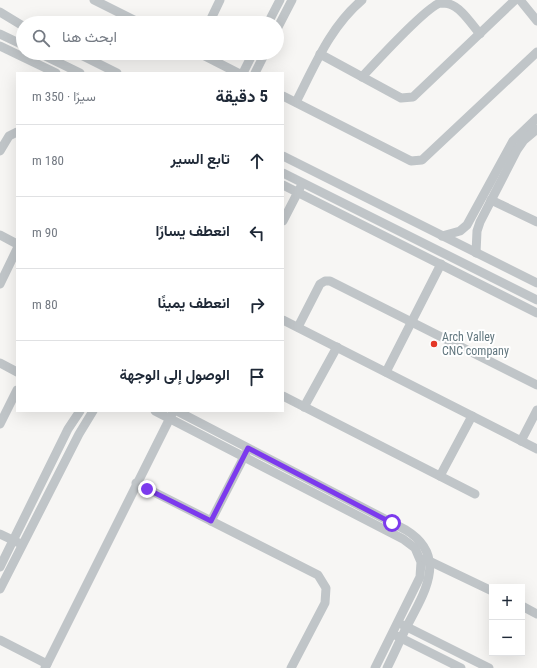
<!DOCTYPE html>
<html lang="ar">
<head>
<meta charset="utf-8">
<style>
	body { margin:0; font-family:"Roboto Condensed",Vazirmatn,sans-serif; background:#f2f2f3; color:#1f2937; direction:rtl }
	.controls { position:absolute; right:12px; bottom:12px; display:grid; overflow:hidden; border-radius:0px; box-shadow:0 4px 16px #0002 }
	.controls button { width:36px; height:36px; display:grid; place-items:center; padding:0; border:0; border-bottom:1px solid #e0e1e3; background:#fff; color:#1f2937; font:20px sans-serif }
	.stop { position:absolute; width:12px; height:12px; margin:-9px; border:3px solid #7c3aed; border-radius:50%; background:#fff }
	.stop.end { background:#7c3aed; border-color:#fff; box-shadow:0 1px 4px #0008 }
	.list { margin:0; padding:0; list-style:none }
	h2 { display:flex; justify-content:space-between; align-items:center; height:52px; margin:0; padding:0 16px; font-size:17px }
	h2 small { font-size:13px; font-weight:400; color:#747a83 }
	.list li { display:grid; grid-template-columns:26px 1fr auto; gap:12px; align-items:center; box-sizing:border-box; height:72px; padding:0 16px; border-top:1px solid #e0e1e3 }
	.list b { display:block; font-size:15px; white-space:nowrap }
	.list em { font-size:13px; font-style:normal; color:#747a83 }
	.icon { flex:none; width:22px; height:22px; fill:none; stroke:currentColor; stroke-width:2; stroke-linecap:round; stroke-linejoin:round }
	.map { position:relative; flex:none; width:537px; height:668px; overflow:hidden; direction:ltr }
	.search { position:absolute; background:#fff; box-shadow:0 4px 16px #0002; left:16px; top:16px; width:268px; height:44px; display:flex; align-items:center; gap:10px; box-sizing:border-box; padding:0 14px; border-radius:22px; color:#747a83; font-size:15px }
	.panel { position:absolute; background:#fff; box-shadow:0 4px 16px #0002; left:16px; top:72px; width:268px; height:340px; border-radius:0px; direction:rtl }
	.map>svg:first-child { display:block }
</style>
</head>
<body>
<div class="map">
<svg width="537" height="668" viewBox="0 0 537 668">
	<rect width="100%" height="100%" fill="#f7f6f4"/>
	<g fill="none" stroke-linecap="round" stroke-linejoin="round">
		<g stroke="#c0c5c8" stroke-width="9">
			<polyline points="94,0 140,23"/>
			<polyline points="520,0 537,21"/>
			<polyline points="0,12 23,26"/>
			<polyline points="209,23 220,0"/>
			<polyline points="268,23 280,0"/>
			<polyline points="277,29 292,0"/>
			<polyline points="0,34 23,45"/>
			<polyline points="0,46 56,73"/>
			<polyline points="39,53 80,73"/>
			<polyline points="77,53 117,73"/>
			<polyline points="199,53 238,73"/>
			<polyline points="320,54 401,98 413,97 515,0"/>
			<polyline points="243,73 253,53"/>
			<polyline points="255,73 265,53"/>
			<path d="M 362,77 C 375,63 425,8 440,3 C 443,3 447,3 449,4 C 461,7 472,25 480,34"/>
			<polyline points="283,96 411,161 422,160 537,52"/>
			<path d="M 296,102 C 315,65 330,27 362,0"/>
			<polyline points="0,151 9,136 17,132"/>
			<polyline points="283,156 537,283"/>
			<polyline points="283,173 537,300"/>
			<polyline points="283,185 537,313"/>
			<polyline points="491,200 537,222"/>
			<polyline points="283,221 300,188"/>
			<polyline points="0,235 17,244"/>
			<polyline points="442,236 460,231 467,225 513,141 537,118"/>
			<polyline points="476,253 477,231 480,222 517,150 524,140 537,129"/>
			<polyline points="0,284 17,249"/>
			<polyline points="283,320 537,449"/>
			<polyline points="298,327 320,284 325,281 330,281 537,385"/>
			<polyline points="0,363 17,372"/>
			<polyline points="386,372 441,264"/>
			<polyline points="283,396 475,494"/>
			<polyline points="304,407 337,347"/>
			<polyline points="155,411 403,539 415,548 421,562 420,577 375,668"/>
			<path d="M 177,411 L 406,530 C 448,556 425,592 407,626 C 400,640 394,654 387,668"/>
			<polyline points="0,424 17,390"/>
			<polyline points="521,441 537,410"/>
			<polyline points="440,476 472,416"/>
			<polyline points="136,483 318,575 326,588 325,603 291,668"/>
			<polyline points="211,521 247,451"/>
			<polyline points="0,534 19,543"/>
			<polyline points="425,559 492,591"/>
			<polyline points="0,567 68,429 80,411"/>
			<polyline points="0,589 79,434 93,411"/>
			<polyline points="522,606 537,614"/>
			<polyline points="403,625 489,668"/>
			<polyline points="397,636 461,668"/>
			<polyline points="0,640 47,664"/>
			<polyline points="45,668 172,414"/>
		</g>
	</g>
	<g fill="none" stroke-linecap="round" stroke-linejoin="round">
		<polyline stroke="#7c3aed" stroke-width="5" points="147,489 211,521 248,448 392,523"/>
	</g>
	<circle fill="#e43626" stroke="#fff" stroke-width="1.5" cx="434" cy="344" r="4"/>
	<g text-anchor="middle" stroke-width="4" stroke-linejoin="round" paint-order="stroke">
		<g font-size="12" fill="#62777f" stroke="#fff" text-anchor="start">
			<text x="442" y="341">Arch Valley<tspan x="442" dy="14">CNC company</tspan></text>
		</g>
	</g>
</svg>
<div class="controls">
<button>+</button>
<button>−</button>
</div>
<div class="stop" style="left:392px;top:523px"></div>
<div class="stop end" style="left:147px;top:489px"></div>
<div class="search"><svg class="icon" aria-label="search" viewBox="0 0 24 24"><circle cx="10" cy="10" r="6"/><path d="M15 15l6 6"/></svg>ابحث هنا</div>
<section class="panel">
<h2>5 دقيقة<small>سيرًا · 350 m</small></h2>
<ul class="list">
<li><svg class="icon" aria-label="ahead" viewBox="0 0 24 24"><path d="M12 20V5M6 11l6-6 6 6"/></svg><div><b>تابع السير</b></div><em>180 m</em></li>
<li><svg class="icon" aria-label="left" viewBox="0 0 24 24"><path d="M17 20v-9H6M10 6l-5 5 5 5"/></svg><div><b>انعطف يسارًا</b></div><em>90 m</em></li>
<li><svg class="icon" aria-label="right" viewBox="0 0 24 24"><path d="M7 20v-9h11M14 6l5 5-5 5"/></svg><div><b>انعطف يمينًا</b></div><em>80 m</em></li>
<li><svg class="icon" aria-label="arrive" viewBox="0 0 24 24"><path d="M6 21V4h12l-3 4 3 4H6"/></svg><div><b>الوصول إلى الوجهة</b></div></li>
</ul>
</section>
</div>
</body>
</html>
